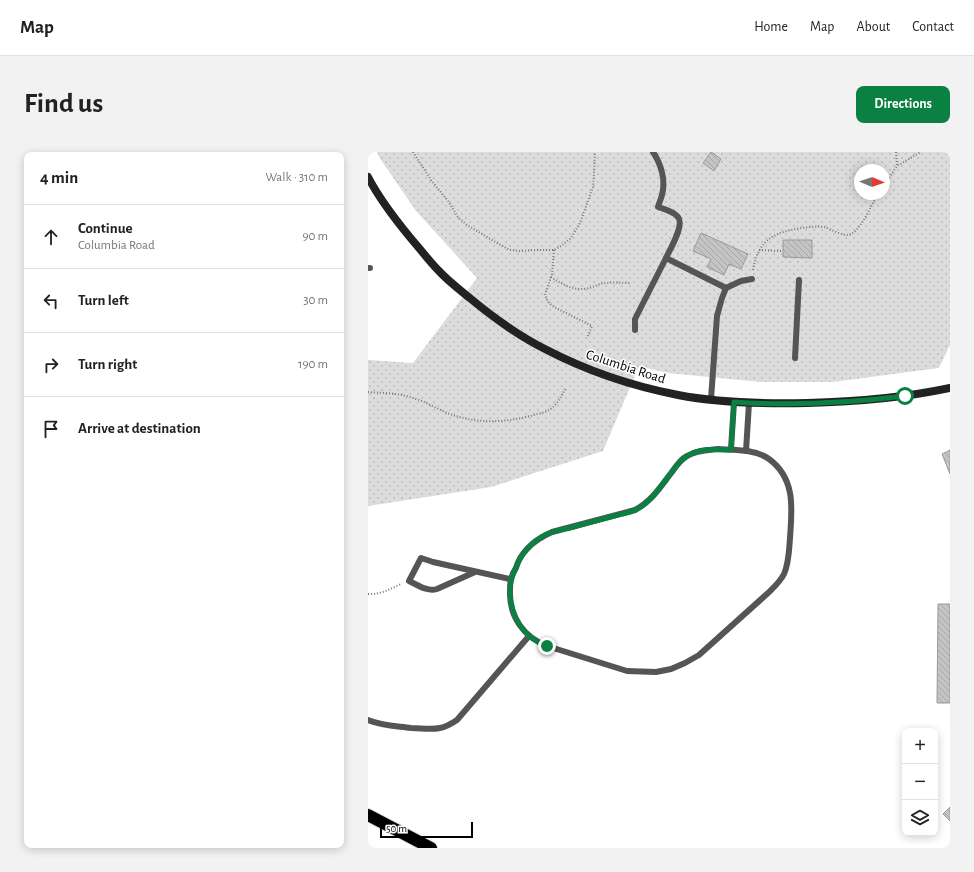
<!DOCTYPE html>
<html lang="en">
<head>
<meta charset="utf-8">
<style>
	body { margin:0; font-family:"Alegreya Sans",sans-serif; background:#f2f2f2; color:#222 }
	.controls { position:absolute; right:12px; bottom:12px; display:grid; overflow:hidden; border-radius:8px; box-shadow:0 2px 10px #0003 }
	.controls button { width:36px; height:36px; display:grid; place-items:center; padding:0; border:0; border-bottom:1px solid #e0e0e0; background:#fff; color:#222; font:20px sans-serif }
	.compass { position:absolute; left:486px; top:12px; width:36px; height:36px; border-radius:50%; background:#fff; box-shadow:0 2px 10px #0003; rotate:92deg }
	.scale { position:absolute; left:12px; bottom:10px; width:93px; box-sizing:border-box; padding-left:4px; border:2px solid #000; border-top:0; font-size:11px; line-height:14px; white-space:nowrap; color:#000; -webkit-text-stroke:3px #fff; paint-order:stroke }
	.stop { position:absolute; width:12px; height:12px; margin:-9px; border:3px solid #0b8043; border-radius:50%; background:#fff }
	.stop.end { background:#0b8043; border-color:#fff; box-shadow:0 1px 4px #0008 }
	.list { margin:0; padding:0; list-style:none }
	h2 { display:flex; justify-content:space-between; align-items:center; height:52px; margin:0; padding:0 16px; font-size:17px }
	h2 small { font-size:13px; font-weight:400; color:#767676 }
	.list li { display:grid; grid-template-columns:26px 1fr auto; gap:12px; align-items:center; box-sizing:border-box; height:64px; padding:0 16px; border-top:1px solid #e0e0e0 }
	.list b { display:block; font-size:15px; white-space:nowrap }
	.list p { margin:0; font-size:13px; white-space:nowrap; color:#767676 }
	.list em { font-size:13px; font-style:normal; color:#767676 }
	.icon { flex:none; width:22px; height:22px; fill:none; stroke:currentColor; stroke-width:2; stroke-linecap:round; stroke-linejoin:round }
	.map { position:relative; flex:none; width:582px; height:696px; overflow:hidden; border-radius:8px }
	header { display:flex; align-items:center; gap:24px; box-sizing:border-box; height:56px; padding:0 20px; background:#fff; border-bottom:1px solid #e0e0e0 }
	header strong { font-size:19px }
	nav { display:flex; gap:22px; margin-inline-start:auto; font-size:14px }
	.intro { display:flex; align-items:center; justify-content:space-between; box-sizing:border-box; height:96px; padding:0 24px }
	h1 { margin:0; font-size:28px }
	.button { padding:10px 18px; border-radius:8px; background:#0b8043; color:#fff; font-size:14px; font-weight:700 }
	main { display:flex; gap:24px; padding:0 24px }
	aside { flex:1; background:#fff; border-radius:8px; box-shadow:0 2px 10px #0003 }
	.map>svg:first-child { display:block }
</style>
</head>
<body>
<header>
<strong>Map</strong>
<nav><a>Home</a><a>Map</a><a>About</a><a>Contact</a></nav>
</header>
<div class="intro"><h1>Find us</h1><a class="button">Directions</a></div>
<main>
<aside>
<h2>4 min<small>Walk · 310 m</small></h2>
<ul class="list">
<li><svg class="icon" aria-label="ahead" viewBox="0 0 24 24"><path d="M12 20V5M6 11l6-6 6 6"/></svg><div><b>Continue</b><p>Columbia Road</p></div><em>90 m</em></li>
<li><svg class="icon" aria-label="left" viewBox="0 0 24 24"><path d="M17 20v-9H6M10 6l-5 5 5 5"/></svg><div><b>Turn left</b></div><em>30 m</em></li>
<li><svg class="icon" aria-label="right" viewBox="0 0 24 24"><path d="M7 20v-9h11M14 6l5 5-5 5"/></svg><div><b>Turn right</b></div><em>190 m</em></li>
<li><svg class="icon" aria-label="arrive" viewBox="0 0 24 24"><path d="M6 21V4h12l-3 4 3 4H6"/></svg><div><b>Arrive at destination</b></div></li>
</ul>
</aside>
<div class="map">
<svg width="582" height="696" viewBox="0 0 582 696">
	<defs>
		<pattern id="grass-dots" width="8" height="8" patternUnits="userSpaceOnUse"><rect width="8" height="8" fill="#dcdcdc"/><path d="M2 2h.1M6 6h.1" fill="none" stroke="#bbb" stroke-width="1.8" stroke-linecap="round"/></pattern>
		<pattern id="building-back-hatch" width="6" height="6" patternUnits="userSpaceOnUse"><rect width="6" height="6" fill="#c4c4c4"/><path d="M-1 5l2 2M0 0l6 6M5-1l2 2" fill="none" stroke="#a7a7a7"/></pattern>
	</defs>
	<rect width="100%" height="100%" fill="#fff"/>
	<path fill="url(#grass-dots)" fill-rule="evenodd" d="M 9,0 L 582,0 L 582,193 L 571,216 L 465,230 L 393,230 L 300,221 L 271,214 L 235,299 L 123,335 L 0,354 L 0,208 L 45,211 L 109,126 L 48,59 L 11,5 ZM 492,18 L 516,18 L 516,42 L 492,42 Z"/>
	<g fill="url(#building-back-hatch)" stroke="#999">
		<polygon points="343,0 353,7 346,19 335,11"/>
		<polygon points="333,81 380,102 373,117 361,112 356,123 339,115 343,107 325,99"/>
		<polygon points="415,88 444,88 444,106 415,105"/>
		<polygon points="582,298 582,322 574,302"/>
		<polygon points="570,452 582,452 582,551 569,551"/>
		<polygon points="582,655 582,669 575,662"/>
	</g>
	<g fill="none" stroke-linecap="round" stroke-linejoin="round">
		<defs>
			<polyline id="motorway" points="0,663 63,696"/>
		</defs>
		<use href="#motorway" stroke="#dbdbdb" stroke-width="14"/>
		<g stroke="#777" stroke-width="2" stroke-dasharray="1 2" stroke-linecap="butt">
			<polyline points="45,0 63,28 80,49 90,65 99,73 129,91 142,98 153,99 168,98 186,98 193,94 203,86 212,71 225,35 226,21 227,0"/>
			<polyline points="528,0 529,14"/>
			<polyline points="516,33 529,14 553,0"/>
			<polyline points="186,98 184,122 177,143 180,150 186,155 224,174 219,186"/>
			<polyline points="391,98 414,99"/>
			<path d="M 385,118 C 390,88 406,80 434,76 C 441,75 449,74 456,75 C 464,77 477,87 485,81 C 494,75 504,52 510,42"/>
			<path d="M 183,125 C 192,131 204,138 215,137 C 223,137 229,132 237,131 C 245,130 253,131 262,131"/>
			<path d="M 0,240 C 15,241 31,241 45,246 C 60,250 73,260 88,264 C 113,272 141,270 166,263 C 171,261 177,261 181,258 C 189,253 193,245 197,237"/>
			<path d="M 0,442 C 12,443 22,437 33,432"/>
		</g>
		<g stroke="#555" stroke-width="6">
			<path d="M 285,0 C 293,12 298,28 294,43 C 293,47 291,51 290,55 C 296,57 305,59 310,65 C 317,73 302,97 298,106 L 358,136 L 354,146 L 349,164 L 343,247"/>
			<polyline points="0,116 2,116"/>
			<polyline points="358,136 373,129 384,127"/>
			<polyline points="267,178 267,167 298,106"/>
			<polyline points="427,206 431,128"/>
			<path d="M 350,297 C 366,298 387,297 401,307 C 428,327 424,357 422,386 C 421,398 421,411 416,422 C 412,430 406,435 400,441 L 331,503 L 317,511 L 303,517 L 288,520 L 259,519 L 179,494 C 156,485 141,465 142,439 C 142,435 142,431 143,427 C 144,423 146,419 148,416 C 150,409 154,402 159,397 C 166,389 175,384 184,380 L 267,358 C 284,349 293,334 304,320 C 308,314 313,307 319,304 C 328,298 340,298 350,297 Z"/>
			<polyline points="363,297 366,250"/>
			<polyline points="378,299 381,251"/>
			<path d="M 107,420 L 69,437 C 59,440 50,433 41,429 L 53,406 L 65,410 L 142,427"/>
			<path d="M 0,568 C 14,574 29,574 43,576 C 53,576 62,578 72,576 C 78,575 83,572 89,568 L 161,484"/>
		</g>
		<path stroke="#222" stroke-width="8" d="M 0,25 C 13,50 33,75 51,96 C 57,103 63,111 70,118 C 80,129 92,138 103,147 C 126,166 151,184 177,197 C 219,219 264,234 310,243 C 352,251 396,252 439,251 C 487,250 535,246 582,236"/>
		<use href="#motorway" stroke="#000" stroke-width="12"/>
	</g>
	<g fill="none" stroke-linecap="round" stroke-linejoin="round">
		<path stroke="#0b8043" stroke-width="5" d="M 179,494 C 158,486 147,472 143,450 C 140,437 143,427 148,415 C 153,403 162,392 173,385 C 181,380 192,378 202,376 C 216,372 231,368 246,364 C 253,362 262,361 269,357 C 278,353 285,345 291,337 C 299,326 307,313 318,305 C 330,296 349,297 363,298 L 366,250 C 423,254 480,251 537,244"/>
	</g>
	<g text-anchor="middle" stroke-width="3" stroke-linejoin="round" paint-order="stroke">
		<g font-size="14" fill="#000" stroke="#fff">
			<text transform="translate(258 214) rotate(18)" y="5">Columbia Road</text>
		</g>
	</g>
</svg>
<div class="controls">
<button>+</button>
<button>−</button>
<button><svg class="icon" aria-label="layers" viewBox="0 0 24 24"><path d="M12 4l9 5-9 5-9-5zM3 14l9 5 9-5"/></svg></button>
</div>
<svg class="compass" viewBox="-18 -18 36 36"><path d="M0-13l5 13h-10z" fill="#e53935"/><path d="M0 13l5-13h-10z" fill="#767676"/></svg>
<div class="scale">50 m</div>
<div class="stop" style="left:537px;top:244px"></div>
<div class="stop end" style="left:179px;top:494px"></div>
</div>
</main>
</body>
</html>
